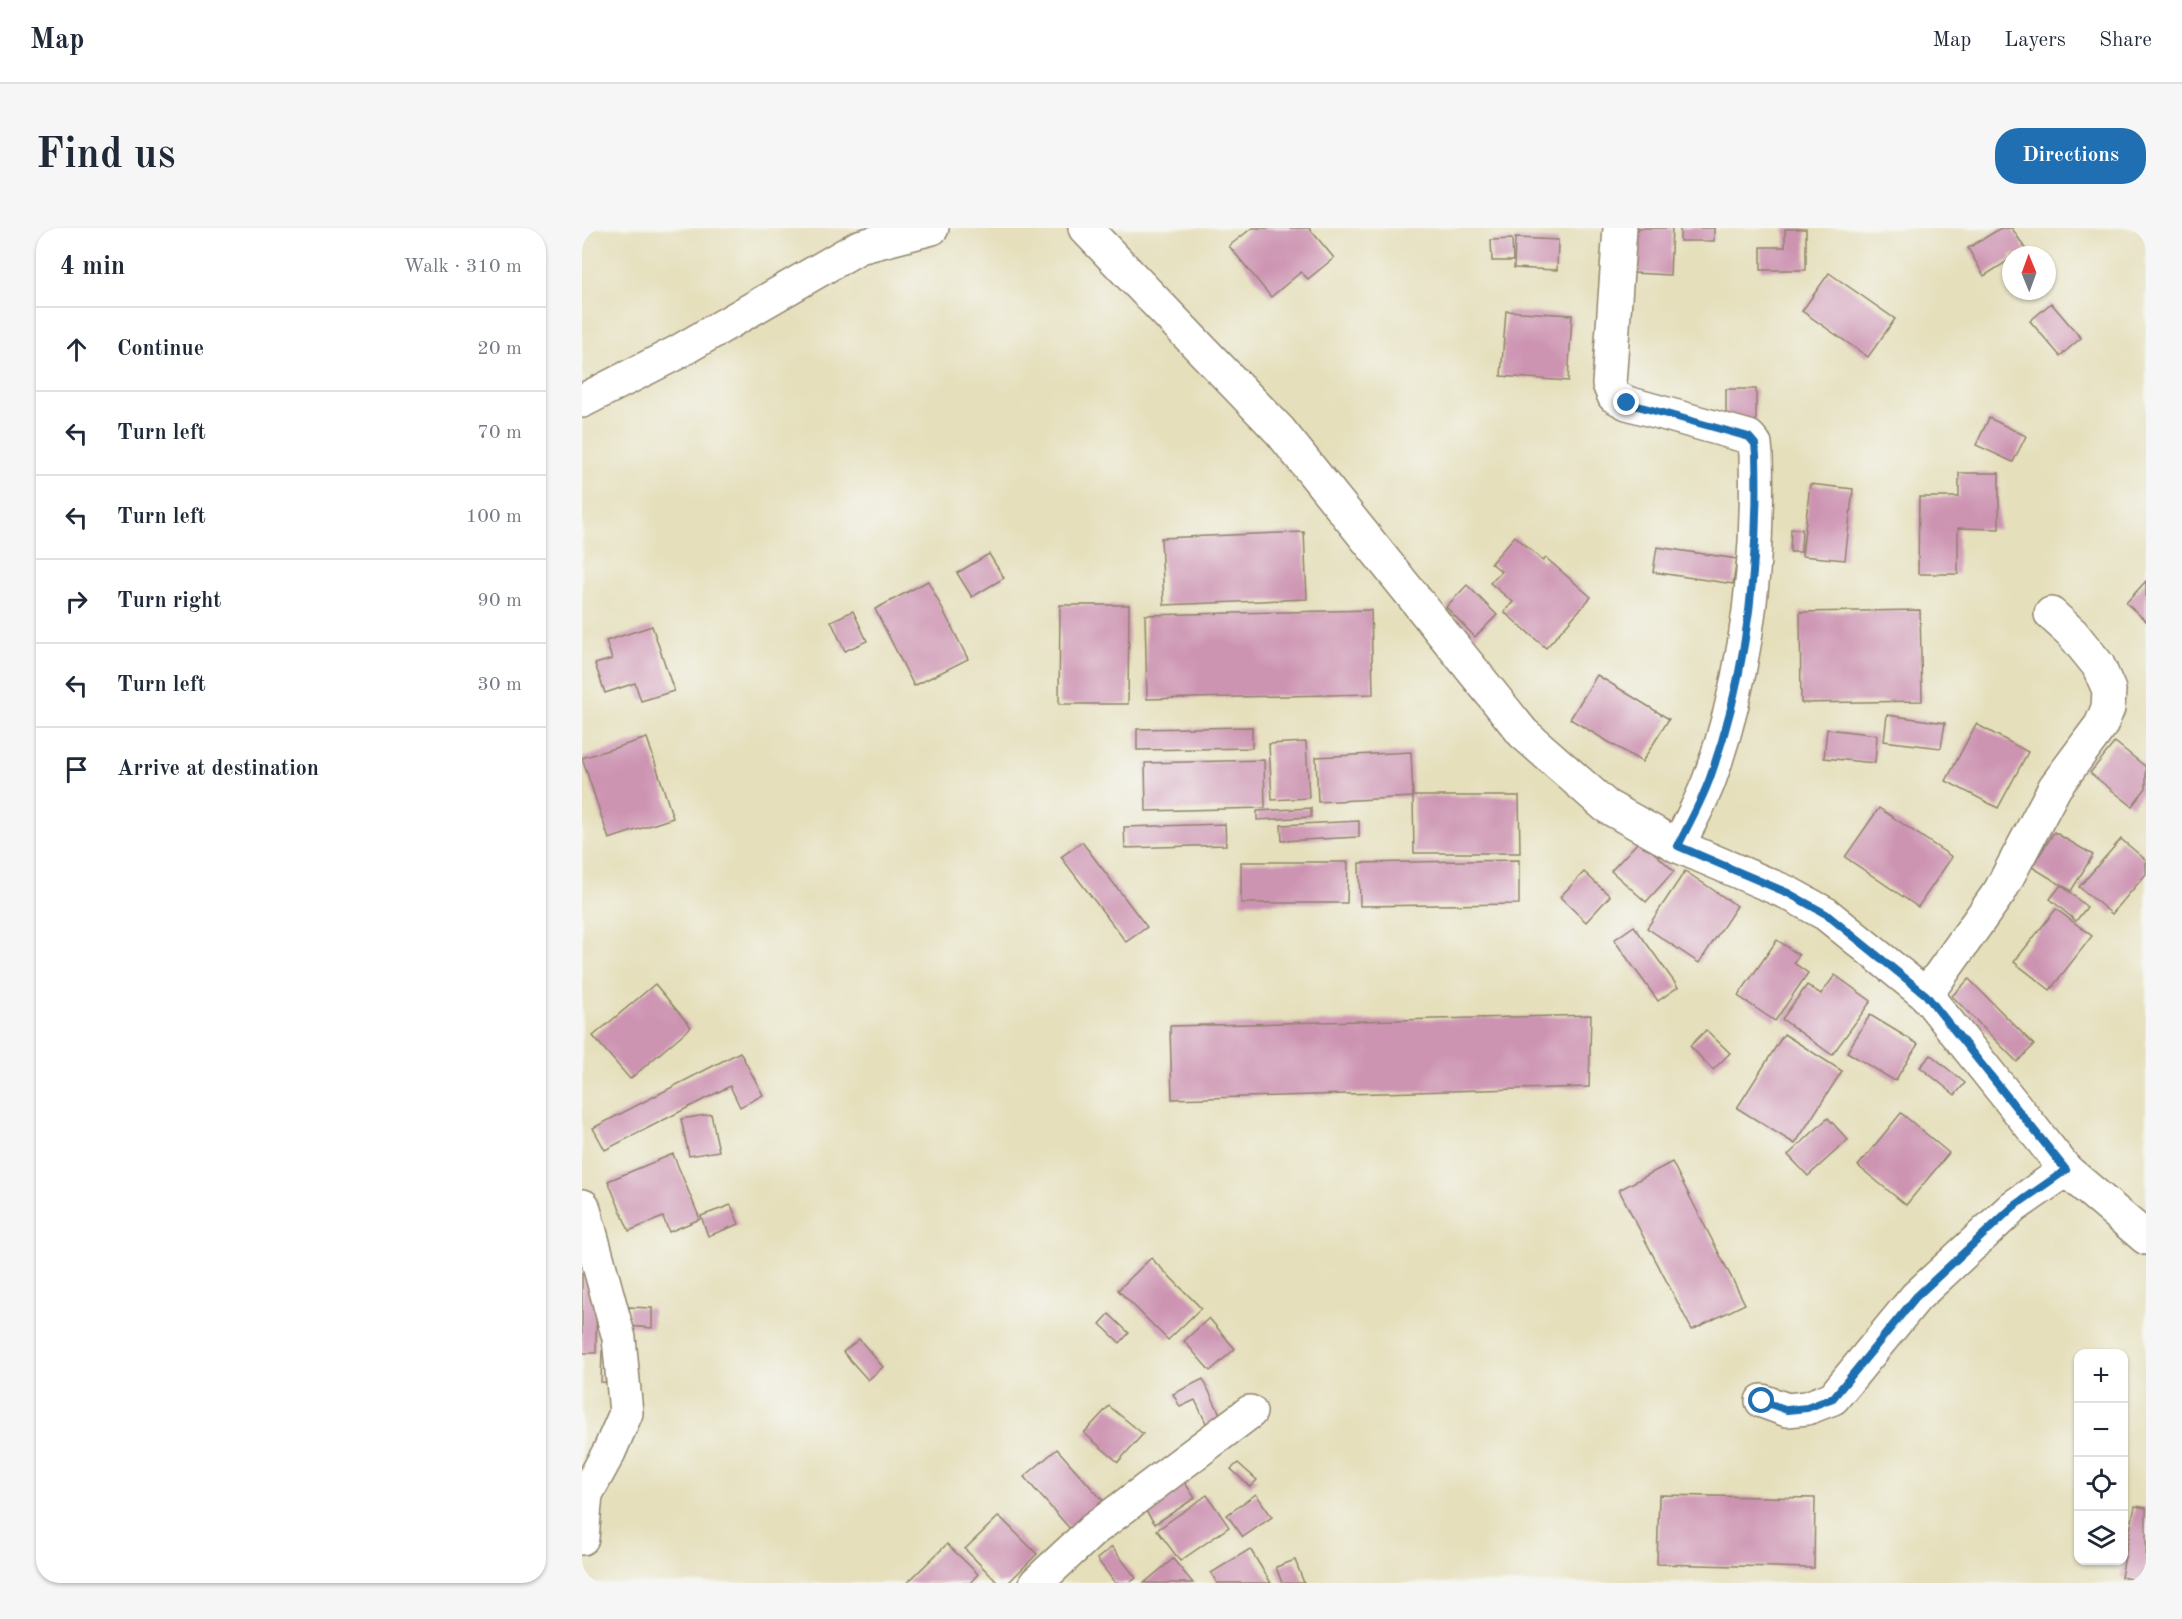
<!DOCTYPE html>
<html lang="en">
<head>
<meta charset="utf-8">
<style>
	body { margin:0; font-family:"Old Standard TT",serif; background:#f6f6f7; color:#1f2937 }
	.controls { position:absolute; right:18px; bottom:18px; display:grid; overflow:hidden; border-radius:12px; box-shadow:0 2px 4px #0004 }
	.controls button { width:54px; height:54px; display:grid; place-items:center; padding:0; border:0; border-bottom:2px solid #e0e1e3; background:#fff; color:#1f2937; font:30px sans-serif }
	.compass { position:absolute; left:1420px; top:18px; width:54px; height:54px; border-radius:50%; background:#fff; box-shadow:0 2px 4px #0004; rotate:359deg }
	.stop { position:absolute; width:18px; height:18px; margin:-14px; border:4px solid #1f6fb2; border-radius:50%; background:#fff }
	.stop.end { background:#1f6fb2; border-color:#fff; box-shadow:0 2px 6px #0008 }
	.list { margin:0; padding:0; list-style:none }
	h2 { display:flex; justify-content:space-between; align-items:center; height:78px; margin:0; padding:0 24px; font-size:26px }
	h2 small { font-size:20px; font-weight:400; color:#747a83 }
	.list li { display:grid; grid-template-columns:39px 1fr auto; gap:18px; align-items:center; box-sizing:border-box; height:84px; padding:0 24px; border-top:2px solid #e0e1e3 }
	.list b { display:block; font-size:22px; white-space:nowrap }
	.list em { font-size:20px; font-style:normal; color:#747a83 }
	.icon { flex:none; width:33px; height:33px; fill:none; stroke:currentColor; stroke-width:2; stroke-linecap:round; stroke-linejoin:round }
	.map { position:relative; flex:none; width:1564px; height:1355px; overflow:hidden; border-radius:24px }
	header { display:flex; align-items:center; gap:36px; box-sizing:border-box; height:84px; padding:0 30px; background:#fff; border-bottom:2px solid #e0e1e3 }
	header strong { font-size:28px }
	nav { display:flex; gap:33px; margin-inline-start:auto; font-size:21px }
	.intro { display:flex; align-items:center; justify-content:space-between; box-sizing:border-box; height:144px; padding:0 36px }
	h1 { margin:0; font-size:42px }
	.button { padding:15px 27px; border-radius:24px; background:#1f6fb2; color:#fff; font-size:21px; font-weight:700 }
	main { display:flex; gap:36px; padding:0 36px }
	aside { flex:1; background:#fff; border-radius:24px; box-shadow:0 2px 4px #0004 }
	.map>svg:first-child { display:block }
</style>
</head>
<body>
<header>
<strong>Map</strong>
<nav><a>Map</a><a>Layers</a><a>Share</a></nav>
</header>
<div class="intro"><h1>Find us</h1><a class="button">Directions</a></div>
<main>
<aside>
<h2>4 min<small>Walk · 310 m</small></h2>
<ul class="list">
<li><svg class="icon" aria-label="ahead" viewBox="0 0 24 24"><path d="M12 20V5M6 11l6-6 6 6"/></svg><div><b>Continue</b></div><em>20 m</em></li>
<li><svg class="icon" aria-label="left" viewBox="0 0 24 24"><path d="M17 20v-9H6M10 6l-5 5 5 5"/></svg><div><b>Turn left</b></div><em>70 m</em></li>
<li><svg class="icon" aria-label="left" viewBox="0 0 24 24"><path d="M17 20v-9H6M10 6l-5 5 5 5"/></svg><div><b>Turn left</b></div><em>100 m</em></li>
<li><svg class="icon" aria-label="right" viewBox="0 0 24 24"><path d="M7 20v-9h11M14 6l5 5-5 5"/></svg><div><b>Turn right</b></div><em>90 m</em></li>
<li><svg class="icon" aria-label="left" viewBox="0 0 24 24"><path d="M17 20v-9H6M10 6l-5 5 5 5"/></svg><div><b>Turn left</b></div><em>30 m</em></li>
<li><svg class="icon" aria-label="arrive" viewBox="0 0 24 24"><path d="M6 21V4h12l-3 4 3 4H6"/></svg><div><b>Arrive at destination</b></div></li>
</ul>
</aside>
<div class="map">
<svg width="1564" height="1355" viewBox="0 0 1564 1355">
	<rect width="100%" height="100%" fill="#f6f6f2"/>
	<filter id="ink" filterUnits="userSpaceOnUse"><feTurbulence type="fractalNoise" baseFrequency=".0167" numOctaves="2"/><feDisplacementMap in="SourceGraphic" scale="12" xChannelSelector="R" yChannelSelector="G"/><feConvolveMatrix kernelMatrix="1 2 1 2 8 2 1 2 1" color-interpolation-filters="sRGB"/></filter>
	<filter id="wash" filterUnits="userSpaceOnUse"><feTurbulence type="fractalNoise" baseFrequency=".008" numOctaves="4" result="noise"/><feDisplacementMap in="SourceGraphic" scale="24" xChannelSelector="R" yChannelSelector="G"/><feGaussianBlur stdDeviation="1.35" result="paint"/><feColorMatrix in="noise" values="0 0 0 0 0 0 0 0 0 0 0 0 0 0 0 0 0 1.4 0 .05"/><feComposite in="paint" operator="in"/></filter>
	<g filter="url(#wash)">
		<rect width="100%" height="100%" fill="#e5dfbb"/>
		<g id="blocks">
			<g fill="#cd94b2">
				<polygon points="670,0 727,0 752,30 726,51 719,44 689,69 647,18"/>
				<polygon points="1053,0 1090,0 1088,47 1051,45"/>
				<rect x="1098" y="0" width="34" height="13"/>
				<polygon points="1419,0 1430,0 1444,22 1436,27 1429,27 1429,31 1402,48 1386,20"/>
				<polygon points="1203,1 1224,1 1224,42 1179,42 1179,19 1203,19"/>
				<polygon points="933,10 976,12 975,42 932,40"/>
				<polygon points="930,11 931,33 910,33 909,12"/>
				<polygon points="1247,45 1313,91 1286,129 1220,83"/>
				<polygon points="1469,75 1499,110 1478,128 1448,93"/>
				<polygon points="924,83 990,87 986,153 919,148"/>
				<rect x="1144" y="161" width="30" height="34"/>
				<polygon points="1407,190 1444,208 1431,234 1394,217"/>
				<polygon points="1377,245 1417,245 1417,301 1376,300 1376,346 1336,346 1337,269 1377,269"/>
				<polygon points="1228,256 1271,261 1263,332 1220,328"/>
				<polygon points="1209,301 1220,301 1219,324 1208,324"/>
				<polygon points="722,304 725,371 582,377 579,310"/>
				<polygon points="933,308 961,333 964,330 1009,369 964,420 922,384 931,374 908,355 919,343 909,335"/>
				<polygon points="1075,319 1155,331 1151,356 1071,344"/>
				<polygon points="407,326 422,350 390,369 375,345"/>
				<polygon points="346,353 386,431 332,458 293,381"/>
				<polygon points="1564,353 1564,393 1544,375"/>
				<polygon points="885,357 915,387 893,409 864,379"/>
				<polygon points="478,377 547,377 546,476 477,476"/>
				<polygon points="789,382 791,466 565,471 563,387"/>
				<polygon points="1338,382 1340,473 1219,475 1218,384"/>
				<polygon points="271,383 285,413 263,423 249,393"/>
				<polygon points="70,398 92,463 59,473 53,455 23,465 13,436 30,431 24,413"/>
				<polygon points="1015,447 1087,491 1060,534 988,491"/>
				<polygon points="1305,487 1363,495 1359,520 1302,513"/>
				<polygon points="1394,496 1446,524 1416,580 1364,553"/>
				<polygon points="670,499 670,520 555,522 555,501"/>
				<polygon points="1245,501 1295,507 1293,535 1242,530"/>
				<polygon points="65,510 91,590 27,611 0,530"/>
				<polygon points="724,514 727,570 690,572 687,516"/>
				<polygon points="1533,514 1564,539 1564,560 1550,578 1508,545"/>
				<polygon points="829,524 831,569 736,574 734,529"/>
				<polygon points="682,532 683,580 564,583 563,535"/>
				<polygon points="831,568 937,568 938,625 832,625"/>
				<polygon points="729,580 729,589 675,592 675,583"/>
				<polygon points="1297,580 1370,629 1336,679 1263,629"/>
				<polygon points="777,593 777,609 700,613 699,597"/>
				<polygon points="643,596 644,617 543,620 542,599"/>
				<polygon points="1472,604 1511,627 1489,663 1450,639"/>
				<polygon points="1539,611 1564,632 1564,646 1530,686 1497,659"/>
				<polygon points="1058,612 1092,643 1064,674 1029,643"/>
				<polygon points="500,614 565,699 544,714 479,629"/>
				<polygon points="937,632 937,676 778,678 777,635"/>
				<polygon points="659,634 766,634 765,675 659,675"/>
				<polygon points="1103,643 1155,678 1117,735 1065,700"/>
				<polygon points="1002,644 1028,668 1004,694 978,669"/>
				<polygon points="1479,657 1505,679 1494,693 1468,671"/>
				<polygon points="1474,681 1510,708 1468,762 1432,734"/>
				<polygon points="1052,698 1096,759 1076,773 1032,712"/>
				<polygon points="1195,712 1217,727 1212,735 1226,745 1193,793 1156,768"/>
				<polygon points="1253,747 1289,773 1250,827 1200,791 1225,757 1239,766"/>
				<polygon points="1387,751 1452,817 1435,834 1370,768"/>
				<polygon points="73,756 109,799 48,851 11,808"/>
				<polygon points="1009,787 1007,859 590,871 588,798"/>
				<polygon points="1288,787 1336,816 1313,853 1265,824"/>
				<polygon points="1124,802 1148,825 1131,842 1108,818"/>
				<polygon points="1202,806 1260,843 1213,916 1155,880"/>
				<polygon points="158,824 181,867 158,879 148,858 23,922 11,900"/>
				<polygon points="1349,827 1383,855 1373,867 1338,839"/>
				<polygon points="1319,885 1367,925 1324,977 1276,938"/>
				<polygon points="129,886 137,923 107,928 99,891"/>
				<polygon points="1246,890 1266,912 1226,948 1206,927"/>
				<polygon points="91,926 118,991 87,1004 81,989 47,1003 26,953"/>
				<polygon points="1090,934 1163,1076 1110,1102 1037,962"/>
				<polygon points="149,977 157,996 126,1008 119,988"/>
				<polygon points="569,1030 619,1080 586,1112 536,1062"/>
				<polygon points="0,1045 15,1045 14,1125 0,1125"/>
				<polygon points="47,1079 70,1080 70,1100 47,1098"/>
				<polygon points="527,1086 547,1105 538,1115 518,1096"/>
				<polygon points="627,1090 653,1121 628,1143 602,1113"/>
				<polygon points="277,1111 301,1139 286,1152 261,1124"/>
				<polygon points="20,1123 40,1125 39,1155 19,1154"/>
				<polygon points="621,1151 641,1192 626,1199 613,1172 598,1179 591,1166"/>
				<polygon points="527,1178 561,1206 536,1234 502,1205"/>
				<polygon points="475,1221 522,1274 490,1303 442,1249"/>
				<polygon points="656,1235 675,1252 668,1259 649,1241"/>
				<polygon points="599,1249 613,1270 573,1296 559,1276"/>
				<polygon points="674,1266 690,1289 661,1309 645,1287"/>
				<polygon points="625,1267 647,1299 598,1333 575,1302"/>
				<polygon points="1077,1267 1233,1270 1232,1340 1075,1336"/>
				<polygon points="1553,1278 1564,1280 1564,1354 1539,1349"/>
				<polygon points="417,1288 455,1326 426,1355 416,1355 383,1321"/>
				<polygon points="365,1316 396,1346 388,1355 325,1355"/>
				<polygon points="530,1319 554,1350 547,1355 533,1355 515,1331"/>
				<polygon points="668,1321 689,1355 635,1355 629,1345"/>
				<polygon points="591,1331 611,1355 562,1355"/>
				<polygon points="713,1332 722,1355 700,1355 694,1339"/>
			</g>
		</g>
	</g>
	<g filter="url(#ink)">
		<use href="#blocks" fill-opacity="0" stroke="#90846c" stroke-width="1.5"/>
		<g fill="none" stroke-linecap="round" stroke-linejoin="round">
			<defs>
				<g id="minor">
					<polyline points="503,0 698,203 941,505 1024,578 1096,618 1206,665 1244,686 1344,767"/>
					<path d="M 1038,0 L 1027,156 L 1032,168 L 1045,175 L 1167,209 L 1173,216 L 1174,227 C 1177,335 1165,445 1129,547 C 1121,571 1107,595 1096,618"/>
					<polyline points="0,173 94,125 277,19 350,0"/>
					<polyline points="1469,386 1490,405 1516,437 1527,462 1526,480 1519,497 1473,559 1418,663 1344,767 1484,942 1564,1010"/>
					<polyline points="1180,1173 1205,1182 1225,1180 1251,1170 1334,1069 1431,979 1484,942"/>
					<polyline points="0,1310 4,1266 27,1224 44,1185 37,1110 1,978"/>
					<polyline points="454,1355 511,1302 668,1184"/>
				</g>
			</defs>
			<use href="#minor" stroke="#90846c" stroke-width="36"/>
			<use href="#minor" stroke="#fff" stroke-width="33"/>
		</g>
	</g>
	<g fill="none" stroke-linecap="round" stroke-linejoin="round" filter="url(#ink)">
		<path stroke="#1f6fb2" stroke-width="8" d="M 1045,175 L 1167,209 L 1173,216 L 1174,227 C 1177,335 1165,445 1129,547 C 1121,571 1107,595 1096,618 L 1206,665 L 1244,686 L 1344,767 L 1484,942 L 1431,979 L 1334,1069 L 1251,1170 L 1225,1180 L 1205,1182 L 1180,1173"/>
	</g>
</svg>
<div class="controls">
<button>+</button>
<button>−</button>
<button><svg class="icon" aria-label="locate" viewBox="0 0 24 24"><circle cx="12" cy="12" r="6"/><path d="M12 2v4M12 18v4M2 12h4M18 12h4"/></svg></button>
<button><svg class="icon" aria-label="layers" viewBox="0 0 24 24"><path d="M12 4l9 5-9 5-9-5zM3 14l9 5 9-5"/></svg></button>
</div>
<svg class="compass" viewBox="-18 -18 36 36"><path d="M0-13l5 13h-10z" fill="#e53935"/><path d="M0 13l5-13h-10z" fill="#747a83"/></svg>
<div class="stop" style="left:1180px;top:1173px"></div>
<div class="stop end" style="left:1045px;top:175px"></div>
</div>
</main>
</body>
</html>
